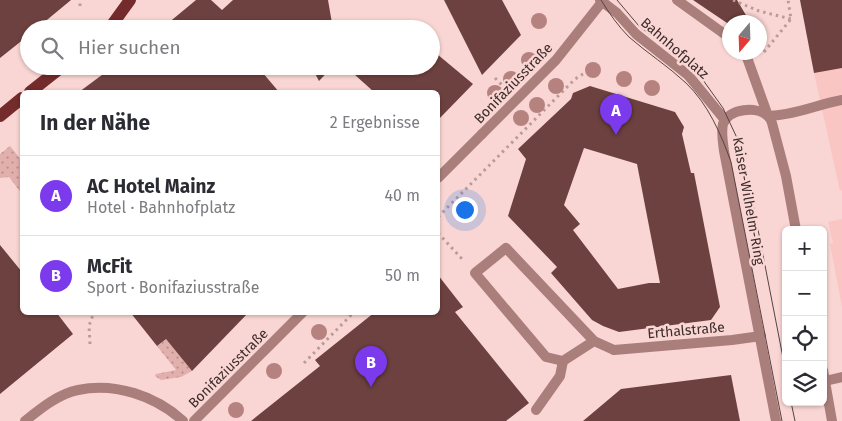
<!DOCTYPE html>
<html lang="de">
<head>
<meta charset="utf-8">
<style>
	body { margin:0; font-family:"Fira Sans",sans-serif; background:#f2f2f3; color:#2b2b33 }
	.controls { position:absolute; right:15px; bottom:15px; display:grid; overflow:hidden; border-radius:8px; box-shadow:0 1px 4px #0004 }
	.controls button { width:45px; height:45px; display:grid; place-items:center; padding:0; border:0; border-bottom:1px solid #e1e1e2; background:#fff; color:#2b2b33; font:25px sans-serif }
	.compass { position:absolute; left:722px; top:15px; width:45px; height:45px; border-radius:50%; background:#fff; box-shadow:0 1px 4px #0004; rotate:199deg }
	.you { position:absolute; left:464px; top:209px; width:18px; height:18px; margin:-12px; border:4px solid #fff; border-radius:50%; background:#1a73e8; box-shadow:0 0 0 8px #1a73e833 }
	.badge { display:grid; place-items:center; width:32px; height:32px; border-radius:50%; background:#7c3aed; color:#fff; font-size:16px; font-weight:700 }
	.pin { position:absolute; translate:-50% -41px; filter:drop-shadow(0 1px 2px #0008) }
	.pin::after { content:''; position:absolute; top:26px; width:18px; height:15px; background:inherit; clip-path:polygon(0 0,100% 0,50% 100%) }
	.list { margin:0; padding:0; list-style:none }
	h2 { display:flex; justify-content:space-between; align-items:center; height:65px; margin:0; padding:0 20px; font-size:21px }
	h2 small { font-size:16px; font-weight:400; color:#7c7c81 }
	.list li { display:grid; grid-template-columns:32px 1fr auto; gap:15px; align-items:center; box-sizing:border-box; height:80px; padding:0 20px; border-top:1px solid #e1e1e2 }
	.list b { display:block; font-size:19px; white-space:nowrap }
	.list p { margin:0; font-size:16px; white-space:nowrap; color:#7c7c81 }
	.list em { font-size:16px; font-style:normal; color:#7c7c81 }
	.icon { flex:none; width:28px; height:28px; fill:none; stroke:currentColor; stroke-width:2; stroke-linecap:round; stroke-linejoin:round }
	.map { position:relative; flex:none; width:842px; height:421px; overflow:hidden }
	.search { position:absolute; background:#fff; box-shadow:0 1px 4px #0004; left:20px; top:20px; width:420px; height:55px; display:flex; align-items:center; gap:12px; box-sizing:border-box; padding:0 18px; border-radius:28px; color:#7c7c81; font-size:19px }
	.panel { position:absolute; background:#fff; box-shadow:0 1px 4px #0004; left:20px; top:90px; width:420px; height:225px; border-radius:8px }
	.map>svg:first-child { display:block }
</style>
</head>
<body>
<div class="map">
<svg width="842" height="421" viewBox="0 0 842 421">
	<defs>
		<pattern id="green-dots" width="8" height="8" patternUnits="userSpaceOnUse" patternTransform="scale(1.25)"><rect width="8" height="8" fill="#e1b0ad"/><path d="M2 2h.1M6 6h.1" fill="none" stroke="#b88f8d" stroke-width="1.8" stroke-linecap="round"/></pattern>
	</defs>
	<rect width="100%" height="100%" fill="#f9d6d3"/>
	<g fill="#fac6c3">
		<polygon points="842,0 842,190 840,191 814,73"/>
		<polygon points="842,219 842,307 830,244 833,243 828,222"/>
	</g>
	<g fill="url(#green-dots)">
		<polygon points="10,146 22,161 22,194 9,177 0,178 0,154"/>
		<polygon points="166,339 192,371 181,377 161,380 155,376 156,374 176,370 157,346"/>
	</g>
	<g fill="#6d413f" fill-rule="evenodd">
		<polygon points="0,0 71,0 36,29 29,29 29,35 0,58"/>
		<polygon points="196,0 211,0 222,10 233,0 328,0 333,29 291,29 290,27 284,29 161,29"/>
		<polygon points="444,0 502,0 521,35 482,75"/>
		<polygon points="693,0 737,0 750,22 730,22 730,25"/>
		<polygon points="800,0 842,0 842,68 814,73"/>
		<polygon points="431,49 473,84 438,120 438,92 374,92 345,66 431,66"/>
		<polygon points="114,66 257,66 279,92 79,92"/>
		<polygon points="311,66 333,66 319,81"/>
		<path d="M 590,86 L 675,112 L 684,127 L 682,134 L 691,173 L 694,173 L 720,307 L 711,320 L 619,332 L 603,326 L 592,320 L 551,273 L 557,267 L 508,216 L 526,159 L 518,149 L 571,99 L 573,93 ZM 584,148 L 637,164 L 660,283 L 649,283 L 618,289 L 573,230 L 580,224 L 564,205 Z"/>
		<polygon points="0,245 22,272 22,312 56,312 73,334 0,394"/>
		<polygon points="438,275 463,307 455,312 529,403 506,421 251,421 320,366 315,360 375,312 438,312"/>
		<polygon points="130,312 249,312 192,371 166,339 157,346"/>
		<polygon points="731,375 740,421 583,421 621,389"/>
	</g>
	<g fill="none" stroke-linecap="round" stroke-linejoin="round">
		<g stroke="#b89c99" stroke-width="3" stroke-dasharray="2.5 4" stroke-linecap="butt">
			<polyline points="733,0 759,11 791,19"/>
			<polyline points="80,6 80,0"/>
			<polyline points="764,52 791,19 788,0"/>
			<polyline points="495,78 504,87"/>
			<polyline points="438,217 575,79 583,74"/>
			<polyline points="438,233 463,260"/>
			<polyline points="90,344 89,326 94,312"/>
			<polyline points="304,363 354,312"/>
		</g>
		<g stroke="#aa7e7b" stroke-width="10">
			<polyline points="677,0 730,38"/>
			<path d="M 745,52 L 768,116 C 796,115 815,105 842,100"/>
			<polyline points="594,341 563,361 546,357 475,273 506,248 594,341 614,350"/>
			<polyline points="825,381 842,377"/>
			<polyline points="536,410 560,376 563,361"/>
		</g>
		<g stroke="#aa7e7b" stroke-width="10">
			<polyline points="600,0 617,13 636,34 688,75 725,120"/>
			<polyline points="482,134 556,60 602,2"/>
		</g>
		<g stroke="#aa7e7b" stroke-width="10">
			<polyline points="438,178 482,134"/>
			<polyline points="614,350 732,340 761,336"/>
			<polyline points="823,370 832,421"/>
			<path d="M 25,421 C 40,409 58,394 78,390 C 115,382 156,396 183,421"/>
			<polyline points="194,421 303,312"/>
			<path d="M 776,421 L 724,151 C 723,143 721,132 723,124 C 729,108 757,106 768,116 C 770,118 771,120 772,123 L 786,176 L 796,230"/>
		</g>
		<g stroke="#742b2b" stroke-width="12">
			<polyline points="109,29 130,0"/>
			<polyline points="30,92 63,66"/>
			<polyline points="0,116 22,98"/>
		</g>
		<g stroke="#564342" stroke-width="1">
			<path d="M 601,0 C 609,13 618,26 629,37 C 647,53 668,66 686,83 C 708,104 721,134 731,162 L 782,421"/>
			<polyline points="617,0 639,26 680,59 703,80 723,108 737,138 754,209 786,373"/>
			<polyline points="791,402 795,421"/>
		</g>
	</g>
	<g fill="#b68280">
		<circle cx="539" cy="21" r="8"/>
		<circle cx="529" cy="60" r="8"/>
		<circle cx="593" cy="70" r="8"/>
		<circle cx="511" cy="79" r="8"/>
		<circle cx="624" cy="79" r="8"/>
		<circle cx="556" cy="86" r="8"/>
		<circle cx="652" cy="88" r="8"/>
		<circle cx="495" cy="93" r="8"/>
		<circle cx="537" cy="105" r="8"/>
		<circle cx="521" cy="118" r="8"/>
		<circle cx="319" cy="332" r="8"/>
		<circle cx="274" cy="371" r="8"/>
		<circle cx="236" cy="410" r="8"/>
	</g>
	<g text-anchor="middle" stroke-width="5" stroke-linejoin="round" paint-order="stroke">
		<g font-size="14" fill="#3c2c2b" stroke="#f9d6d3">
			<text transform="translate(675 48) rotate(41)" y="5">Bahnhofplatz</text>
			<text transform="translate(513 83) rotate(-46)" y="5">Bonifaziusstraße</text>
			<text transform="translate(749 201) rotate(80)" y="5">Kaiser-Wilhelm-Ring</text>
			<text transform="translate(686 330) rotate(-5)" y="5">Erthalstraße</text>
			<text transform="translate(228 368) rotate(-45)" y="5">Bonifaziusstraße</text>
		</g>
	</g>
</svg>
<div class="controls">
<button>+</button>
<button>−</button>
<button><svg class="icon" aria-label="locate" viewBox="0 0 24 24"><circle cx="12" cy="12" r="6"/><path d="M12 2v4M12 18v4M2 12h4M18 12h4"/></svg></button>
<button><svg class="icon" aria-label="layers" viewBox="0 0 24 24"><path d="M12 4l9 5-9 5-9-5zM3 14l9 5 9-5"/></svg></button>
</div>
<svg class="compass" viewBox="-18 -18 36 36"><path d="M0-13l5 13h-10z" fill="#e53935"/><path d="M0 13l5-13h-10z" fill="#7c7c81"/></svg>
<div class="you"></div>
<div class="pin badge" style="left:616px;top:135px">A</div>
<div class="pin badge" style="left:371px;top:387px">B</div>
<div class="search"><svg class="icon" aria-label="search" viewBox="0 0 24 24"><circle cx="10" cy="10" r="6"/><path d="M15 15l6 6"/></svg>Hier suchen</div>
<section class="panel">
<h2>In der Nähe<small>2 Ergebnisse</small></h2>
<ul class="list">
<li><span class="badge">A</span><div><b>AC Hotel Mainz</b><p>Hotel · Bahnhofplatz</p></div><em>40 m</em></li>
<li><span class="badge">B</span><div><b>McFit</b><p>Sport · Bonifaziusstraße</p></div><em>50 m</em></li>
</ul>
</section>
</div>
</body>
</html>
